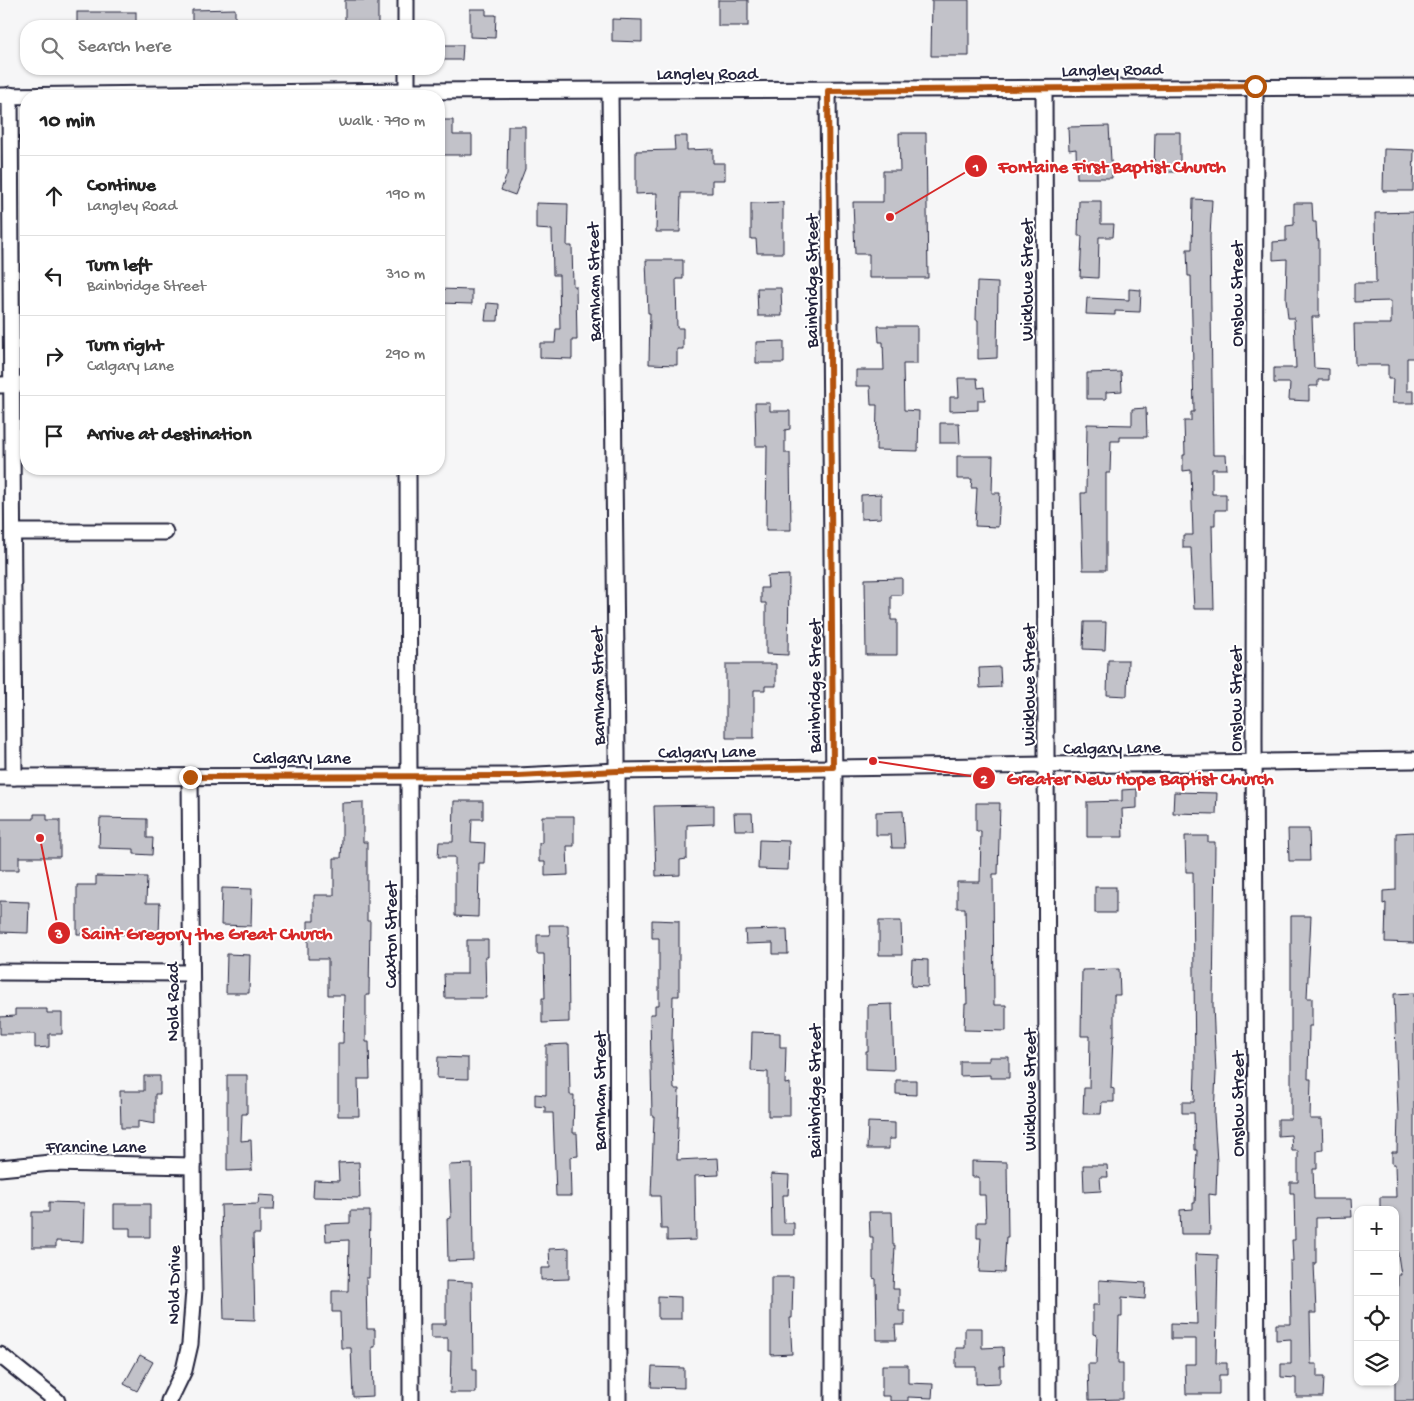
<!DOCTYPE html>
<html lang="en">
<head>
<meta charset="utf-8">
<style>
	body { margin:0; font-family:"Gochi Hand",sans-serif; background:#f6f6f6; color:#222 }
	.controls { position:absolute; right:15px; bottom:15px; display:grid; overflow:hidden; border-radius:10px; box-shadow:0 1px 4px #0004 }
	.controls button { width:45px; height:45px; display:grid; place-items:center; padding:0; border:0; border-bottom:1px solid #e0e0e0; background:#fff; color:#222; font:25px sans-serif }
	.stop { position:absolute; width:15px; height:15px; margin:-11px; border:4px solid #b45309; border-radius:50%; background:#fff }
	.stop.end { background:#b45309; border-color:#fff; box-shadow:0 1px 5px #0008 }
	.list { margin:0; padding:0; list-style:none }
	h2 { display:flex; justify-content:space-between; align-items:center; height:65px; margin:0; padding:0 20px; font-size:21px }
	h2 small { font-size:16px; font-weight:400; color:#767676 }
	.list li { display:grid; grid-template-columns:32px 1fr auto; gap:15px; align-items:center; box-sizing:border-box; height:80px; padding:0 20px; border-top:1px solid #e0e0e0 }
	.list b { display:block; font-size:19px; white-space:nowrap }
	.list p { margin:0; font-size:16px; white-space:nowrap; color:#767676 }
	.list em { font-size:16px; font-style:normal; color:#767676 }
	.icon { flex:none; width:28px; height:28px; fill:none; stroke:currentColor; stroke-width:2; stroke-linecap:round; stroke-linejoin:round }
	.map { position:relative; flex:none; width:1414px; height:1401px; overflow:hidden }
	.search { position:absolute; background:#fff; box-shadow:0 1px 4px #0004; left:20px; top:20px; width:425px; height:55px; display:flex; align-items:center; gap:12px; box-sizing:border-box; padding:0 18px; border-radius:20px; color:#767676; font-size:19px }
	.panel { position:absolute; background:#fff; box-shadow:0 1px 4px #0004; left:20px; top:90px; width:425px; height:385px; border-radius:20px }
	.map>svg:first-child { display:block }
</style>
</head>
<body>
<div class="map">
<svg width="1414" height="1401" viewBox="0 0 1414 1401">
	<rect width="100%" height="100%" fill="#f6f6f7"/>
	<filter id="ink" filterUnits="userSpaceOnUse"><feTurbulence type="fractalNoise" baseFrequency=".02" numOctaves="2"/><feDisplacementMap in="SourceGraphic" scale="10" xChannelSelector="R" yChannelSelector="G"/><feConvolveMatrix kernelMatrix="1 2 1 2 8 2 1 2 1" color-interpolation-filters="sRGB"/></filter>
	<g filter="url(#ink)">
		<g fill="#c2c2c9" stroke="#22223b">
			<rect x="345" y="0" width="33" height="26"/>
			<rect x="718" y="0" width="30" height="26"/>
			<polygon points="932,0 969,0 969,56 931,56"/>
			<polygon points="235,9 235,26 192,26 192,10"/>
			<polygon points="470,9 486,9 486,15 496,15 495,38 470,37"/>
			<rect x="77" y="12" width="59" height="14"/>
			<polygon points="612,19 642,20 642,42 612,41"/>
			<polygon points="441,45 463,45 462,60 440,60"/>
			<polygon points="439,120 453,120 453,135 472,135 472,155 439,155"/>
			<polygon points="508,126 525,126 525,169 515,195 501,190 507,174"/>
			<polygon points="1109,126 1112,178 1077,178 1076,149 1069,150 1068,127"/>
			<polygon points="1155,132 1180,132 1180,172 1154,172"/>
			<polygon points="899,133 926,133 928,278 869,278 869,254 855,254 853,202 883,202 883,171 900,171"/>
			<polygon points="674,136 687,136 687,150 713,149 713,163 725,163 725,180 712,180 712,193 681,193 680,232 656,232 657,193 636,194 636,151 675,150"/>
			<polygon points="1384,149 1414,150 1413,191 1383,191"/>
			<polygon points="1193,199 1212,200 1210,236 1213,455 1226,455 1227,469 1212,469 1212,494 1226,494 1226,510 1215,510 1215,525 1212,525 1214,609 1194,609 1191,548 1183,548 1183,535 1193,535 1191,470 1183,471 1183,455 1185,455 1184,421 1191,421 1191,412 1194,412 1191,276 1188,276 1187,249 1192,249"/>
			<polygon points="1079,201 1101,201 1101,224 1114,224 1113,237 1099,237 1098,278 1080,277 1082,236 1078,236"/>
			<polygon points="783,202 783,253 757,253 756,239 751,239 751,203"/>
			<polygon points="536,203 568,204 567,246 572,246 573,286 576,286 577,340 572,340 572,359 540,358 540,343 555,343 556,329 560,329 559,275 553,275 552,230 536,229"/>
			<polygon points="1294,203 1312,203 1313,222 1316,222 1317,240 1319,240 1319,317 1312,317 1314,368 1329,369 1329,380 1318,380 1318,386 1309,386 1309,401 1289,400 1290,383 1274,383 1274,368 1296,368 1294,318 1288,318 1286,299 1287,259 1273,260 1273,242 1286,241 1286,226 1294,225"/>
			<polygon points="1414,212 1414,358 1407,358 1407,391 1414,391 1414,403 1392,403 1393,379 1388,379 1388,365 1355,365 1354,324 1391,324 1391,301 1354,302 1354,283 1376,283 1375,213"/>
			<polygon points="646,260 683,260 683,279 676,279 677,328 683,328 683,349 677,349 677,365 649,364 650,313 648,313"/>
			<polygon points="977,282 998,283 997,358 978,359 978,320 976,320"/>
			<polygon points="757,288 781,288 782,316 758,316"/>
			<polygon points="439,289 472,290 472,304 439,303"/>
			<polygon points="1129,289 1141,290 1140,312 1115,311 1115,315 1086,314 1087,298 1129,300"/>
			<polygon points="487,303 499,304 498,321 485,321"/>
			<polygon points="878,326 917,326 917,364 903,364 904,410 919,411 918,451 876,450 877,405 871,405 870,386 856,386 856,370 884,370 883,342 879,342"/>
			<polygon points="784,341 784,363 756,363 756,342"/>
			<polygon points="1121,372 1122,391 1106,392 1106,399 1087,399 1087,373"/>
			<polygon points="958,378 977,378 978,388 984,387 985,400 978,400 978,410 950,411 950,397 959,397"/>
			<polygon points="755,403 770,403 770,411 790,411 790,429 785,430 785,453 790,453 791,530 766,530 767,446 756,446"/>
			<polygon points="1146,408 1147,437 1120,437 1120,441 1111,441 1110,473 1106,473 1106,570 1083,570 1081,493 1086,493 1087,424 1132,425 1132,409"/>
			<polygon points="940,423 959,423 960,443 940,443"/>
			<polygon points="957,456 993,456 992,493 1000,493 998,527 975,526 977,488 971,488 972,479 957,479"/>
			<polygon points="881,494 881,518 861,519 861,495"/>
			<polygon points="789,575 788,655 766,654 766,603 761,603 761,588 768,588 767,576"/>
			<polygon points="902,578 902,595 891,595 891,620 897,620 897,655 866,655 865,579"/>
			<polygon points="1084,622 1106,622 1105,650 1083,649"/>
			<polygon points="1108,660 1128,660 1127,696 1107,695"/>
			<polygon points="726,664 776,664 776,686 765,686 765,690 754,690 754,738 726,738"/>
			<polygon points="1000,667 1001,687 980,688 979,668"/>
			<polygon points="1137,789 1137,808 1122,809 1123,837 1087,837 1087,802 1122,801 1122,790"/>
			<polygon points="1174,792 1217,793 1216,814 1173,813"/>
			<polygon points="454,801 483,801 483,819 472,819 471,842 485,843 484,863 479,863 478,917 455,916 455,857 438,857 439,842 453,842"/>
			<polygon points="363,802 363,842 367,842 367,921 370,921 369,995 366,995 366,1042 369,1042 370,1079 358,1079 359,1116 338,1116 338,1043 343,1043 344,995 328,995 328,959 308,959 308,921 314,921 314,895 334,895 334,858 341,858 342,841 342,803"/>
			<polygon points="976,803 1000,803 998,874 993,874 994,1005 1006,1005 1006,1031 964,1030 965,1004 967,1004 965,908 957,908 957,882 980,882 981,831 976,831"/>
			<polygon points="714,805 714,824 687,825 687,859 680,860 680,875 656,876 654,806"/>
			<polygon points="903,811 905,848 892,848 891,835 876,835 876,812"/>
			<polygon points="734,813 752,813 753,830 735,830"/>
			<polygon points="34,814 47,814 47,820 60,820 60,857 19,857 19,870 0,870 0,819 34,819"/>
			<polygon points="542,816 574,816 574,846 567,846 568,875 545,876 545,862 539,862 539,843 542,843"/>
			<polygon points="100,818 147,819 147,838 153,838 152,855 134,854 134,849 99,848"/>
			<polygon points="1288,829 1309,829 1310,861 1289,861"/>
			<polygon points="1414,832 1414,943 1385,942 1386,903 1383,904 1383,891 1396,890 1396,833"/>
			<polygon points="1185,836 1208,836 1208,842 1215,842 1213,1005 1216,1073 1214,1114 1217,1162 1216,1195 1209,1194 1210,1234 1181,1234 1180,1210 1193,1209 1193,1203 1195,1203 1197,1150 1195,1150 1194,1113 1182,1113 1182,1102 1194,1102 1195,1072 1193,872 1186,872"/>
			<polygon points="759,840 789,841 788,870 758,869"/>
			<polygon points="96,876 147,877 146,903 160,903 159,935 77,934 77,885 96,885"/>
			<rect x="1095" y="887" width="21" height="26"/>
			<polygon points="222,888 252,889 251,926 221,925"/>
			<polygon points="0,901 29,902 28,933 0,932"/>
			<polygon points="1291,916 1311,916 1307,998 1312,998 1312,1026 1309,1026 1308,1079 1311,1079 1310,1119 1322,1119 1323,1150 1317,1151 1317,1169 1313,1169 1314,1199 1351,1199 1352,1217 1316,1218 1316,1263 1314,1263 1316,1313 1310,1313 1311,1364 1317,1364 1317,1377 1324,1377 1323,1397 1296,1397 1296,1378 1281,1377 1281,1364 1291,1364 1291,1339 1276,1340 1276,1324 1291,1324 1290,1261 1293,1261 1292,1240 1295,1240 1294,1193 1290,1193 1290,1182 1298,1182 1298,1151 1292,1151 1291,1135 1278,1136 1278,1119 1291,1119"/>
			<polygon points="652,920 679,921 679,996 673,996 672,1041 674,1089 679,1089 677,1160 718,1158 719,1175 695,1176 696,1240 667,1241 667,1229 661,1229 660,1196 651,1196 654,1116 652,1116 650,1014 655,1014 655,1005 659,1005 659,938 652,938"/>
			<polygon points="879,921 901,921 902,955 879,955"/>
			<polygon points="549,925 568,925 569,1022 542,1023 542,998 545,998 544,954 537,954 537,935 550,935"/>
			<polygon points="787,929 788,954 773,954 773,943 746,944 745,930"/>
			<polygon points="467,940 488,940 488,957 485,957 486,998 445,998 444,974 467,974"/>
			<polygon points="227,954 250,955 249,993 226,993"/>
			<polygon points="912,959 928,960 928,987 911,986"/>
			<polygon points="1119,969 1120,995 1114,995 1114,1036 1113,1036 1111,1088 1114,1089 1114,1102 1102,1102 1101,1114 1083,1114 1084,1088 1089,1088 1090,1036 1081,1036 1082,970"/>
			<polygon points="1414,993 1414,1401 1395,1401 1395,1314 1397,1314 1398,1275 1401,1275 1395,1235 1395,1210 1380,1210 1380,1197 1396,1197 1395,1164 1392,1164 1392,1152 1397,1152 1398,1114 1394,994"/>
			<polygon points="892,1004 894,1070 866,1069 866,1051 868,1051 868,1005"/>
			<polygon points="15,1009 47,1009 47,1013 62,1013 62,1034 49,1034 49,1047 35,1048 35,1034 0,1034 0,1017 15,1016"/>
			<polygon points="752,1032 780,1033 780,1047 786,1047 785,1084 790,1083 790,1116 768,1116 768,1072 751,1071"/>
			<polygon points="569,1044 570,1095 574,1095 573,1133 577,1133 578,1156 570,1157 571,1196 556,1196 553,1113 545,1113 545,1107 535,1106 535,1094 546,1095 546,1045"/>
			<polygon points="438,1057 468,1058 468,1079 437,1078"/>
			<polygon points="989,1057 1009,1057 1009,1078 990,1078 990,1075 960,1076 960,1061 989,1061"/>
			<polygon points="227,1075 247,1075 247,1114 242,1114 241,1141 251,1140 252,1170 227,1171"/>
			<polygon points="144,1076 160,1076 160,1094 155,1094 155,1124 138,1121 138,1128 121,1128 120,1091 144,1091"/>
			<polygon points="896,1080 916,1080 916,1095 896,1094"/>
			<polygon points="868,1122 895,1123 895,1139 889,1139 889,1149 867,1149"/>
			<polygon points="972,1161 1007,1162 1008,1237 1006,1237 1004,1273 979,1272 981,1238 977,1238 977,1222 986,1222 985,1195 979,1195 979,1177 972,1177"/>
			<polygon points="359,1162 360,1198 313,1197 314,1180 339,1181 338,1163"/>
			<polygon points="472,1164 473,1260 448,1261 447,1219 451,1218 449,1165"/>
			<polygon points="1083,1165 1107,1165 1108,1177 1100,1177 1101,1191 1084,1192"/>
			<polygon points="771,1174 789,1175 788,1195 783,1195 784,1223 794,1223 794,1235 772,1235"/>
			<polygon points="259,1195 275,1196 274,1210 260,1210 260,1234 253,1234 255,1320 224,1319 221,1205 258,1204"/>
			<polygon points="49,1202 84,1203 83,1242 56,1241 56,1247 32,1247 32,1212 49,1212"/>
			<polygon points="114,1204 150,1204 150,1237 130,1237 130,1228 114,1228"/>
			<polygon points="350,1211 370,1211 369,1278 366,1278 367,1329 375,1329 375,1347 372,1347 373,1396 353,1397 351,1348 341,1348 340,1312 332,1312 332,1291 348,1291 349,1240 326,1241 325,1224 350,1223"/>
			<polygon points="869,1212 892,1212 893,1245 895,1245 893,1289 899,1289 899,1311 905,1311 905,1325 895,1325 896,1340 877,1340 876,1279 873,1278 873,1237 870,1237"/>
			<polygon points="569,1248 569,1279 541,1280 541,1268 550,1268 549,1249"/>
			<polygon points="1195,1254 1218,1255 1216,1363 1227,1363 1227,1375 1219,1375 1219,1394 1186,1394 1185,1364 1196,1364 1196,1339 1171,1339 1171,1323 1197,1324"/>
			<polygon points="771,1277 793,1277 792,1318 790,1318 792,1354 771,1355"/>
			<polygon points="1099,1280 1146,1283 1145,1299 1122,1297 1122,1317 1119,1317 1118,1363 1123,1363 1123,1399 1089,1400 1088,1364 1096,1364 1097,1335 1093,1334 1093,1305 1099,1305"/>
			<polygon points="446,1281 472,1282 473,1370 476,1370 476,1393 450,1393 451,1351 448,1351 448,1338 431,1338 431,1324 446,1324"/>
			<polygon points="658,1296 681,1297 681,1319 658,1319"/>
			<polygon points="965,1328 982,1328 982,1348 1003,1347 1004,1366 1000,1366 1000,1383 976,1384 976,1367 956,1367 956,1348 965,1348"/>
			<polygon points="140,1355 153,1362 137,1391 124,1384"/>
			<polygon points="882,1365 908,1365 908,1383 933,1384 932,1398 908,1397 908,1401 890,1401 890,1396 882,1396"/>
			<polygon points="652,1367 684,1368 684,1388 651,1387"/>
		</g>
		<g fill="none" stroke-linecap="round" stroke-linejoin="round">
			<defs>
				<g id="minor">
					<polyline points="406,0 406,26"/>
					<polyline points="407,69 407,96"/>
					<polyline points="1255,86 1254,741 1257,1401"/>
					<polyline points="1044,89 1048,1401"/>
					<polyline points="828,91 834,786 833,1401"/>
					<polyline points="610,92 617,752 618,1401"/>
					<polyline points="10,95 14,777"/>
					<polyline points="0,96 407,91 1414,87"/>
					<polyline points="0,385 26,384"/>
					<polyline points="408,469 411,1401"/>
					<polyline points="13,532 165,532"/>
					<polyline points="0,777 518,776 617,771 1414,760"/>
					<polyline points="0,972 191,973"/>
					<polyline points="0,1168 51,1163 193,1166"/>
					<polyline points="0,1355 57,1401"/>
					<polyline points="169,1401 184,1370 190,1344 194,1290 190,777"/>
				</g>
			</defs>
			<use href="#minor" stroke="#22223b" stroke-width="19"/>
			<use href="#minor" stroke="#fff" stroke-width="15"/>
		</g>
	</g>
	<g fill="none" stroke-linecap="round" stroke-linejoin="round" filter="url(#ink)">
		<polyline stroke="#b45309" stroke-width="6" points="190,777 518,776 617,771 833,767 828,91 1255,86"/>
	</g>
	<g text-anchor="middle" stroke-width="4" stroke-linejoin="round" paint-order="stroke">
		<g font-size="18" fill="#22223b" stroke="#fff">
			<text transform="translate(1112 69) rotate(-1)" y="6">Langley Road</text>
			<text x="707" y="79">Langley Road</text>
			<text transform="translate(1026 280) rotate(-90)" y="6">Wicklowe Street</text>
			<text transform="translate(811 281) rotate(-90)" y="6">Bainbridge Street</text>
			<text transform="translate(593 282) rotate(-91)" y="6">Barnham Street</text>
			<text transform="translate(1236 294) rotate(-90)" y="6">Onslow Street</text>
			<text transform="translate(1028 685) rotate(-90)" y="6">Wicklowe Street</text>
			<text transform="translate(597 686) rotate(-91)" y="6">Barnham Street</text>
			<text transform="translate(814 686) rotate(-90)" y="6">Bainbridge Street</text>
			<text transform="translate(1235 699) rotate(-90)" y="6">Onslow Street</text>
			<text transform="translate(1112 747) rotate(-1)" y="6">Calgary Lane</text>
			<text transform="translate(707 751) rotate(-1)" y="6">Calgary Lane</text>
			<text x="302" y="763">Calgary Lane</text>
			<text transform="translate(390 935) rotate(-90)" y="6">Caxton Street</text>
			<text transform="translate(172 1002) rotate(-90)" y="6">Nold Road</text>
			<text transform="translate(1029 1090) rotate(-90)" y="6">Wicklowe Street</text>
			<text transform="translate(599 1091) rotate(-90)" y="6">Barnham Street</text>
			<text transform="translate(814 1091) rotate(-90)" y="6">Bainbridge Street</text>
			<text transform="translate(1237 1104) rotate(-90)" y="6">Onslow Street</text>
			<text x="96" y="1152">Francine Lane</text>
			<text transform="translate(173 1285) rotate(-89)" y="6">Nold Drive</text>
		</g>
	</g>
	<path fill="none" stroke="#d62828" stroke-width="2" d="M890 217L976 166M873 761L984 778M40 838L59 933"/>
	<g fill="#d62828" stroke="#fff" stroke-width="2">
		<circle cx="890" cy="217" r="5"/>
		<circle cx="873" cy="761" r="5"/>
		<circle cx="40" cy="838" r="5"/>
		<circle cx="976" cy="166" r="12"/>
		<circle cx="984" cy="778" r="12"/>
		<circle cx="59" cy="933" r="12"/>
	</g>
	<g font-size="15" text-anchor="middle" font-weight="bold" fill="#fff">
		<text x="976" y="171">1</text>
		<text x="984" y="783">2</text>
		<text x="59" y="938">3</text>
	</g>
	<g font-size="19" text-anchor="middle" font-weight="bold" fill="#d62828" stroke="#fff" stroke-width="4" stroke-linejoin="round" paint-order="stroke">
		<text x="1112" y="172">Fontaine First Baptist Church</text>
		<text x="1140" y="784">Greater New Hope Baptist Church</text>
		<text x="207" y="939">Saint Gregory the Great Church</text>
	</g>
</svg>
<div class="controls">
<button>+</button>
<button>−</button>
<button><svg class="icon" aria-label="locate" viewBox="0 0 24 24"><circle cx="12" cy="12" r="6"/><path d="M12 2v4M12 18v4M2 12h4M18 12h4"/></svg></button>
<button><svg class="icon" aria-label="layers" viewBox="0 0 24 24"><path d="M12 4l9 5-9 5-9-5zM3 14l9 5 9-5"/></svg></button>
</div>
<div class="stop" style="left:1255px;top:86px"></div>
<div class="stop end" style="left:190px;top:777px"></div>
<div class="search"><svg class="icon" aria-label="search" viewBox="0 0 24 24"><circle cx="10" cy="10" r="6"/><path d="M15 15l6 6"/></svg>Search here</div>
<section class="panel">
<h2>10 min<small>Walk · 790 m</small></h2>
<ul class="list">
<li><svg class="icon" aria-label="ahead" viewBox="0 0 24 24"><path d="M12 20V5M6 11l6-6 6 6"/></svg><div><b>Continue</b><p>Langley Road</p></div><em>190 m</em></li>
<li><svg class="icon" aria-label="left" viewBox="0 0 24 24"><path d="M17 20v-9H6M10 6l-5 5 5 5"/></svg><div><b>Turn left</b><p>Bainbridge Street</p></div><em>310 m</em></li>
<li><svg class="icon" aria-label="right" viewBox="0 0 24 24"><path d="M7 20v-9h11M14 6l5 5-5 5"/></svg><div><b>Turn right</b><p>Calgary Lane</p></div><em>290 m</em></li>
<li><svg class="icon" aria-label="arrive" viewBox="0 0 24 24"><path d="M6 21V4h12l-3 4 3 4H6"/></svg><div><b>Arrive at destination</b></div></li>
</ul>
</section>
</div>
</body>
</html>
